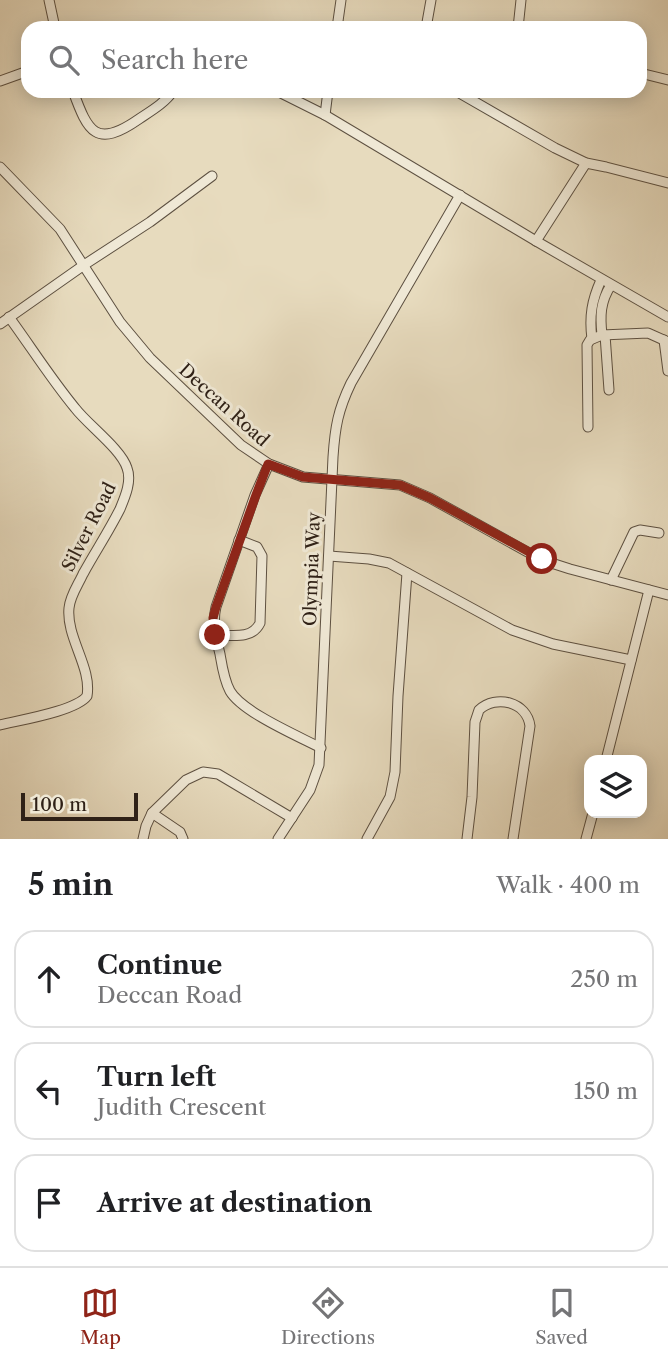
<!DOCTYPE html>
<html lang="en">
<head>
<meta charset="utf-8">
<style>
	body { margin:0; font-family:"Libre Caslon Text",serif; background:#f2f2f2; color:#202124 }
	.controls { position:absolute; right:21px; bottom:21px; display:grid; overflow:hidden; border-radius:14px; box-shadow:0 4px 18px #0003 }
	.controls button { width:63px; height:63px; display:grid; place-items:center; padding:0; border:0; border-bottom:2px solid #e0e0e0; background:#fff; color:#202124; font:35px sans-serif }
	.scale { position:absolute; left:21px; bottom:18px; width:117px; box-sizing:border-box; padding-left:7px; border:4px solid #2f2117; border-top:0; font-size:19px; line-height:24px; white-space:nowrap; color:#2f2117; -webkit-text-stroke:5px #efe8d5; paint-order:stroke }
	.stop { position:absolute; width:21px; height:21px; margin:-16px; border:5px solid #8f2418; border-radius:50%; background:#fff }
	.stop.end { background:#8f2418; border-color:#fff; box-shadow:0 2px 7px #0008 }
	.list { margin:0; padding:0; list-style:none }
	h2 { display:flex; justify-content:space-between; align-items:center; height:91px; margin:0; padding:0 28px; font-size:30px }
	h2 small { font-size:23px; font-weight:400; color:#757577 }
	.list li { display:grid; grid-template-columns:46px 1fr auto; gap:21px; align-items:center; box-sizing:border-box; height:98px; margin:0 14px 14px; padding:0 14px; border:2px solid #e0e0e0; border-radius:21px }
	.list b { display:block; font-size:26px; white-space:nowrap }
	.list p { margin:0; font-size:23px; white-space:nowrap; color:#757577 }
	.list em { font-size:23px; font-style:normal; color:#757577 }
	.icon { flex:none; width:38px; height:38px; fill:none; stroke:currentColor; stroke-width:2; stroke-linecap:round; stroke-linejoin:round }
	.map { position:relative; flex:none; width:668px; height:839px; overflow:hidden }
	.search { position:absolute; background:#fff; box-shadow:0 4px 18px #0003; left:21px; right:21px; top:21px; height:77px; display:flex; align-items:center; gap:18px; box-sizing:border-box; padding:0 24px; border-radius:21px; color:#757577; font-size:26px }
	.sheet { height:427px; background:#fff }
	nav { display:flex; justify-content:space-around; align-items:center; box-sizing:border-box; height:98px; border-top:2px solid #e0e0e0; background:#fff; font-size:19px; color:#757577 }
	nav a { display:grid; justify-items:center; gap:4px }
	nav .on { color:#8f2418 }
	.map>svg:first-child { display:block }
</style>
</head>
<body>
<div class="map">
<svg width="668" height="839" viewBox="0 0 668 839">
	<rect width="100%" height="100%" fill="#e7dbbe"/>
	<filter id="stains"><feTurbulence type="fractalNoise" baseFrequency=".00286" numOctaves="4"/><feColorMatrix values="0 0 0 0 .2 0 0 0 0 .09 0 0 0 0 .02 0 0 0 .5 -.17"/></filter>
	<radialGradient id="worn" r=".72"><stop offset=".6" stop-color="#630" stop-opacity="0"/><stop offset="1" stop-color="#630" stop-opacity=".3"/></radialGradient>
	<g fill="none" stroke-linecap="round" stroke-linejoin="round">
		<defs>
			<g id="minor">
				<polyline points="49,0 55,28"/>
				<polyline points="337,28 341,0"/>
				<polyline points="426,28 431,0"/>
				<polyline points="518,28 521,0"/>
				<polyline points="640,73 668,80"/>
				<polyline points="0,81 28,71"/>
				<path d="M 73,91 C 88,132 96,149 139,119 C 151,111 165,103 173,91"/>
				<polyline points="277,91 325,115 536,241 668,317"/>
				<polyline points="456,91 555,148 586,163 606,167 668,183"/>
				<polyline points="325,115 328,91"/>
				<polyline points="0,167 60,229 120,322 150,358 241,445 269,464 303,477 400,485 430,498 542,560 570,569 668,595"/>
				<polyline points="536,241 586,163"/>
				<polyline points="0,324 84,265 150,222 212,176"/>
				<path d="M 602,335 C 600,316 600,302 611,285"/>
				<polyline points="605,335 609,390"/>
				<path d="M 592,339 C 589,316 592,300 601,280"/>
				<polyline points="664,340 668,371"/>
				<polyline points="588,427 587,345 590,340 602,335 648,333 668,342"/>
				<path d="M 269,464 L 255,495 L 216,607 C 212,623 216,638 220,654 C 222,666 224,680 230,691 C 242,712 298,736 321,748"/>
				<polyline points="329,556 369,559 389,563 512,630 553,644 631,660"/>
				<polyline points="611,580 634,532 640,530 659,533"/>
				<path d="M 215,635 C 231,635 252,640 260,623 L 262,556 L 257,547 L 239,540"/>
				<path d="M 0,725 C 20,720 76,711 87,696 C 92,667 66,638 69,608 C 70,596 78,585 83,574 C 95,552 109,531 120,509 C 125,497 132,481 127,468 C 121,449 88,425 75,408 C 51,379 31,347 9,317"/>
				<polyline points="606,760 649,590"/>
				<polyline points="152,813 180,832 183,839"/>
				<polyline points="143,839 146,826 152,813 186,780 203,772 218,774 292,818"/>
				<path d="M 278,839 L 310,790 L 319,765 L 333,457 C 335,427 338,410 351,383 L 460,195"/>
				<polyline points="367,839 390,797 395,772 398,696 407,573"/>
				<path d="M 467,839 L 472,797 L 475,722 L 479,710 C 496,694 527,702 530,726 L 513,839"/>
				<polyline points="586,839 593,813"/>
			</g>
		</defs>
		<use href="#minor" stroke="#5d5041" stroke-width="11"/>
		<use href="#minor" stroke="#efe8d5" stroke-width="9"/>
	</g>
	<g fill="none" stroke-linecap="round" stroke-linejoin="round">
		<polyline stroke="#8f2418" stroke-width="9" points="215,635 213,618 216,607 256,495 268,464 303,477 400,485 430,498 542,559"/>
	</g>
	<g text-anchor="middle" stroke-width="6" stroke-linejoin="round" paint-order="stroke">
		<g font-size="18" fill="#2f2117" stroke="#efe8d5">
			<text transform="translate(224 405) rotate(42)" y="6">Deccan Road</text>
			<text transform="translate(89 527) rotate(-63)" y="6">Silver Road</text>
			<text transform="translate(312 569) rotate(-88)" y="6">Olympia Way</text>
		</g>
	</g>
	<rect width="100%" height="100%" filter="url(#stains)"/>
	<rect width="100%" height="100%" fill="url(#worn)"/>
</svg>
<div class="controls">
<button><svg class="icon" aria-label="layers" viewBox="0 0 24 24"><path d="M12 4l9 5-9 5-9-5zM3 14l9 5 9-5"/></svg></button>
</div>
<div class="scale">100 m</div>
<div class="stop" style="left:542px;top:559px"></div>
<div class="stop end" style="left:215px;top:635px"></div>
<div class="search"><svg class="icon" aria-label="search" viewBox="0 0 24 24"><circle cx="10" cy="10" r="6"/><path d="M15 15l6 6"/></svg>Search here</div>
</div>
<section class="sheet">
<h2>5 min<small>Walk · 400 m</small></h2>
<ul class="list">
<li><svg class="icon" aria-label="ahead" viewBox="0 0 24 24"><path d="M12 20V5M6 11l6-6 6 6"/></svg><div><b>Continue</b><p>Deccan Road</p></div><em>250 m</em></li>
<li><svg class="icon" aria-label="left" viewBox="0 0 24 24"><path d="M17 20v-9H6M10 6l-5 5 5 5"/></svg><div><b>Turn left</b><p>Judith Crescent</p></div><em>150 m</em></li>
<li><svg class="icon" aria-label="arrive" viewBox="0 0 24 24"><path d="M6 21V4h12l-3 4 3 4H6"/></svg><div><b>Arrive at destination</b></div></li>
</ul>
</section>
<nav>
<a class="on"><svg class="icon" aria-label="map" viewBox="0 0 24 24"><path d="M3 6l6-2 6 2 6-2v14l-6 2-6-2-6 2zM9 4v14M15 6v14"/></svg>Map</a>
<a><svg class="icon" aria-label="directions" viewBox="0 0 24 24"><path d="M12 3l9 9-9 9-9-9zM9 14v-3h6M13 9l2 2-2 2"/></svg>Directions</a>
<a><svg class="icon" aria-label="saved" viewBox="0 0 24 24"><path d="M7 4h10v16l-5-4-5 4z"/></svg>Saved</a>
</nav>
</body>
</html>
